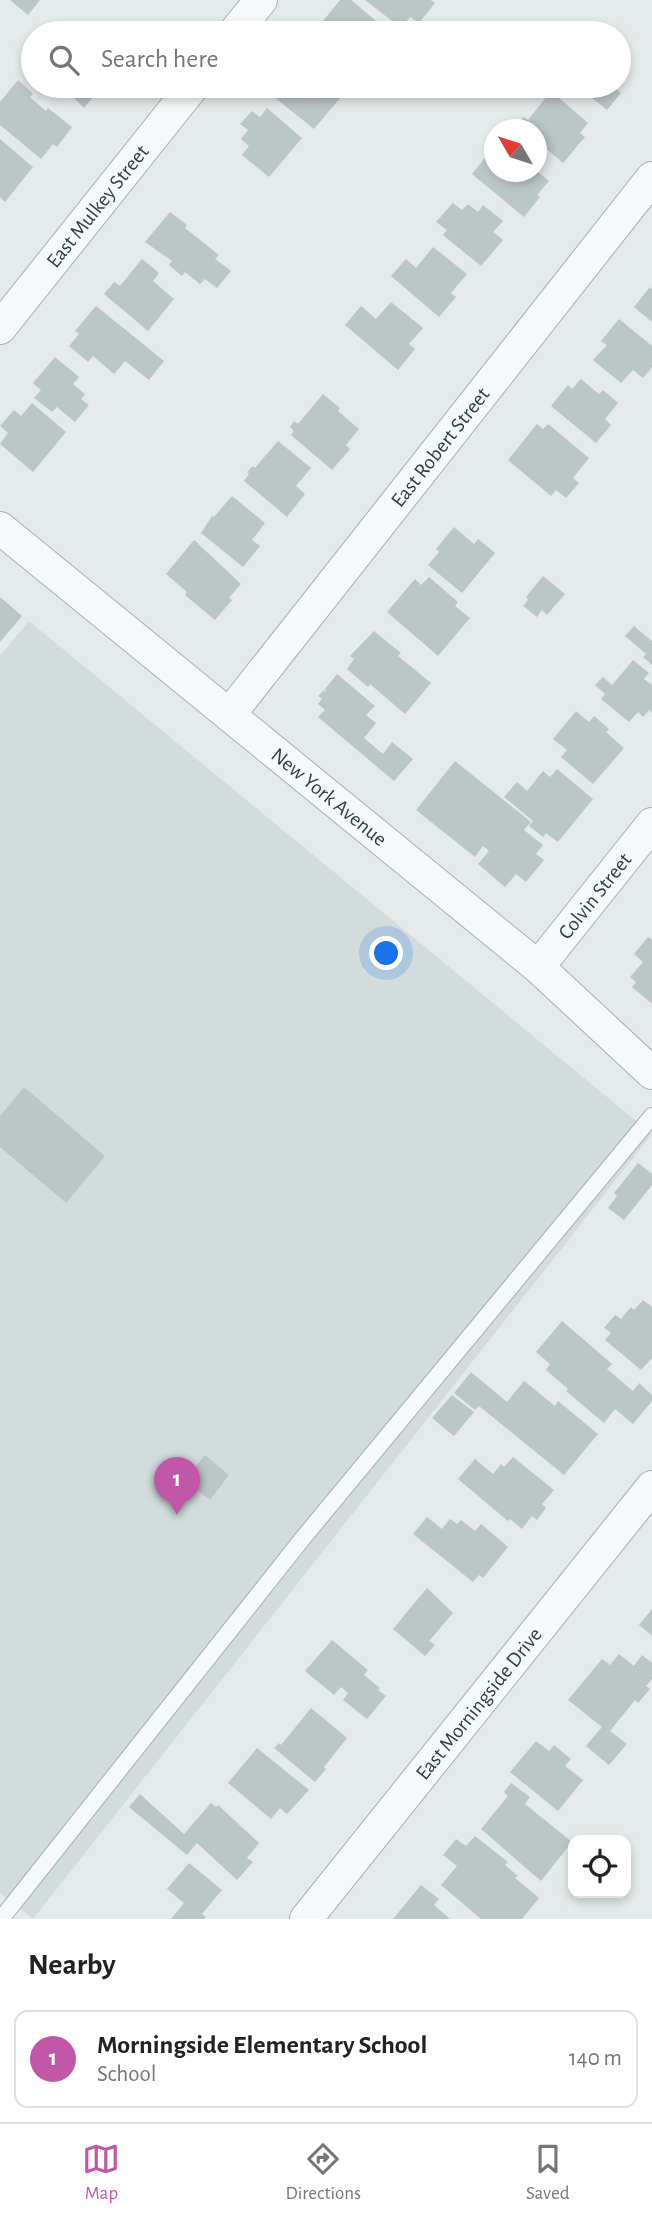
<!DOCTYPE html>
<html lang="en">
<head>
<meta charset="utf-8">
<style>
	body { margin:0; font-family:"Alegreya Sans",sans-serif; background:#f2f2f2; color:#222 }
	.controls { position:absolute; right:21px; bottom:21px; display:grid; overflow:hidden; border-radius:14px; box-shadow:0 4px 10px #0003 }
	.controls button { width:63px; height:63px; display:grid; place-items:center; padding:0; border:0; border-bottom:2px solid #e0e0e0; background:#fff; color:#222; font:35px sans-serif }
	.compass { position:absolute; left:484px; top:119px; width:63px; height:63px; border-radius:50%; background:#fff; box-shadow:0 4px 10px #0003; rotate:309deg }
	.you { position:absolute; left:387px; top:954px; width:24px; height:24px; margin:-18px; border:5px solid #fff; border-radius:50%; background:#1a73e8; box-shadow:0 0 0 10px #1a73e833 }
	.badge { display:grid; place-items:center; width:46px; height:46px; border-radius:50%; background:#c157a6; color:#fff; font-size:23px; font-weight:700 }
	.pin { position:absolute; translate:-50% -58px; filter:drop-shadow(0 2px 4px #0008) }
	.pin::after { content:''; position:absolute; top:37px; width:24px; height:21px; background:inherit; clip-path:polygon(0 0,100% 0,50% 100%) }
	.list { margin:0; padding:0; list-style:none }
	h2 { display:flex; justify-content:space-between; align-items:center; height:91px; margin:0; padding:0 28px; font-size:30px }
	h2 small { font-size:23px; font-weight:400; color:#767676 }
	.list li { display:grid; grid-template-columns:46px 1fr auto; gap:21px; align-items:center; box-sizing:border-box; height:98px; margin:0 14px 14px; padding:0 14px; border:2px solid #e0e0e0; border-radius:14px }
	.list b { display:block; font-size:26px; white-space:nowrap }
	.list p { margin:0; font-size:23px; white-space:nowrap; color:#767676 }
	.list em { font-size:23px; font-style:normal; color:#767676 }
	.icon { flex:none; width:38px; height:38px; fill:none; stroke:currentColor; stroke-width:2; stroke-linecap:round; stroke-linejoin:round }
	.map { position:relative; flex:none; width:652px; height:1919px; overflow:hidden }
	.search { position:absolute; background:#fff; box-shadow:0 4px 10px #0003; left:21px; right:21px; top:21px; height:77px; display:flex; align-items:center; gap:18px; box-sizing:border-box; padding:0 24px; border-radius:38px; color:#767676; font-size:26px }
	.sheet { height:203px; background:#fff }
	nav { display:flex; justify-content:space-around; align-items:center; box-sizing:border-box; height:98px; border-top:2px solid #e0e0e0; background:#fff; font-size:19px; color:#767676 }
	nav a { display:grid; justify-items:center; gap:4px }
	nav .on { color:#c157a6 }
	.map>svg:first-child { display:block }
</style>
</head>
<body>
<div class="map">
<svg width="652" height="1919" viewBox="0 0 652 1919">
	<rect width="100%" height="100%" fill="#e4eaea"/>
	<polygon fill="#d2dcdc" points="29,621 652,1134 33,1919 0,1893 0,656"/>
	<g fill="#bbc6c7">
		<polygon points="10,0 40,0 28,15"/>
		<polygon points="340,0 351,0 380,24 376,29 381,33 314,32"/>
		<polygon points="365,0 431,0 435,3 419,23 410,17 401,28"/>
		<polygon points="18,80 33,94 30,97 46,111 48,108 72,127 57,147 53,144 41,159 0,125 0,102"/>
		<polygon points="62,86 106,86 98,95 96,93 84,108"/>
		<polygon points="275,86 325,86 340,98 314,129 269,93"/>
		<polygon points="577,86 615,86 614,87 621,93 607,110"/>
		<polygon points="551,91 588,123 580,133 585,137 563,163 536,140 536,130 523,130 519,123 524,117 528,120"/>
		<polygon points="267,108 302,138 269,177 242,155 249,146 241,139 248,130 240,124 252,111 260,117"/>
		<polygon points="0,139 33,167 5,202 0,197"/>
		<polygon points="487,155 494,161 494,172 538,172 549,181 537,195 540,197 524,217 472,174"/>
		<polygon points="453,203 462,210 468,204 478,212 483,205 503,221 493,232 503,240 481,266 443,235 447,230 436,222"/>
		<polygon points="170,212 187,225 185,228 219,255 215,259 231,271 217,288 205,279 200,284 185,272 182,276 169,265 172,261 145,242"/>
		<polygon points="433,247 467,274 451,293 456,297 439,317 391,276 406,259 416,268"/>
		<polygon points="142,259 159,273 153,281 174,299 148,331 104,294 114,282 120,286"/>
		<polygon points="650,287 652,289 652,322 634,307"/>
		<polygon points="391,302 423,328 409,344 415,349 398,370 345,325 361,306 376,319"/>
		<polygon points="96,306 164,361 149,380 125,361 114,374 93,356 88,362 69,346 79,334 75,331"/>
		<polygon points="619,319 652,346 652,367 643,378 633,370 621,383 593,360 607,345 601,341"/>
		<polygon points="55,357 79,377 73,384 85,394 81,399 89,405 75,422 57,407 52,412 34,398 41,390 33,383"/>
		<polygon points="581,379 599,394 603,390 618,403 605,419 611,425 596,443 551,406 568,385 572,389"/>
		<polygon points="323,394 340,408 338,411 359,429 346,445 350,449 332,470 291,435 294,431 290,427 294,421 298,424"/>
		<polygon points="32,403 66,432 33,472 0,444 8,433 0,426 14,410 21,416"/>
		<polygon points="537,424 543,429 548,424 589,458 573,478 579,483 566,498 556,490 551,496 508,460"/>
		<polygon points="278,441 311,468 296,486 305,494 287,517 244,481 249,474 247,472 253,466 255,468"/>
		<polygon points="232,496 265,523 252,540 260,546 243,567 201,533 212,516 214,517"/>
		<polygon points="454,527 474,544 478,539 495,553 462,593 428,565 439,552 436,549"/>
		<polygon points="194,540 241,584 229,598 232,600 215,620 185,595 187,592 166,574"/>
		<polygon points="543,576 565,594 547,615 542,610 537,617 523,606 528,600 526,597"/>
		<polygon points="429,577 458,602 455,606 470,618 438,656 387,612 415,579 421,585"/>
		<polygon points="0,597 22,616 0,642"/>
		<polygon points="634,626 652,641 652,665 643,657 646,654 625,636"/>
		<polygon points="374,631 401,653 398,656 431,683 405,714 370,684 368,687 347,669 354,659 350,656"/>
		<polygon points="633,660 649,673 644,679 652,685 652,713 649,710 643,717 638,712 629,722 601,699 605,694 595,685 603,677 612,685"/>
		<polygon points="337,674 375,706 366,715 376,723 364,738 383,754 392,742 413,759 394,781 318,717 325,710 318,704 322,699 318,696 324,690 327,693 325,689"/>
		<polygon points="576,711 589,722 594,716 609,729 606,732 624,748 593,784 561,757 567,750 553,739"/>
		<polygon points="455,761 531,822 524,830 543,845 536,854 544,860 526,882 516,874 505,887 478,864 489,851 483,846 475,857 416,810"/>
		<polygon points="557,769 593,799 558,842 546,833 543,837 529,826 533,821 504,797 517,782 527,791 543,771 550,777"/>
		<polygon points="648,937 652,940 652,1004 632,987 636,982 630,977 643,962 634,954"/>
		<polygon points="24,1087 105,1156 66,1203 0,1147 0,1116"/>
		<polygon points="638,1163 652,1174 652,1185 624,1220 608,1208 617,1196 614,1193"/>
		<polygon points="643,1300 652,1307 652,1358 641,1370 605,1340 611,1333 604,1328 615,1315 621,1319 631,1307 634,1310"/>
		<polygon points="562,1321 612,1364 607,1369 633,1391 639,1383 652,1395 652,1401 633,1424 615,1409 604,1423 566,1391 568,1389 546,1370 550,1364 536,1352"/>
		<polygon points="471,1372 507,1402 524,1381 555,1406 558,1401 598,1434 564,1475 479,1406 475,1410 454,1393"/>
		<polygon points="452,1395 474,1412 454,1436 432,1418"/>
		<polygon points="205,1455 229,1475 210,1500 185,1480"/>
		<polygon points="513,1457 554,1490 542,1504 546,1508 537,1520 532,1516 522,1529 510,1519 508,1521 458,1479 475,1459 493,1474 501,1464 504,1467"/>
		<polygon points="427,1517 442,1529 450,1519 457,1524 461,1520 475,1531 481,1524 508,1547 483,1578 479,1575 473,1582 413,1534"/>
		<polygon points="427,1588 453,1613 429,1641 435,1645 425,1656 393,1629"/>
		<polygon points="652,1609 652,1636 639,1625"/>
		<polygon points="332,1640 368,1670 364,1675 380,1688 378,1690 386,1696 367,1719 343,1700 348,1693 341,1687 334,1695 305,1671"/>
		<polygon points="619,1654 634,1666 642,1655 652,1663 652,1679 646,1686 650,1689 638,1703 635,1700 610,1731 627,1744 609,1765 586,1746 602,1727 568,1700 602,1659 610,1665"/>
		<polygon points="311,1708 347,1738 324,1767 326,1769 315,1782 274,1748 279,1743 281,1745"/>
		<polygon points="536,1741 549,1751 554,1745 571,1759 565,1766 583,1780 558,1811 510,1772"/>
		<polygon points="257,1748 309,1790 287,1814 280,1808 271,1819 228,1783"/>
		<polygon points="511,1783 530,1797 525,1804 572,1842 541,1881 481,1829 508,1796 504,1792"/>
		<polygon points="140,1794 184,1834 211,1803 216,1807 218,1805 259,1843 247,1858 253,1862 237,1880 197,1843 187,1855 129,1807"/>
		<polygon points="475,1836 508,1862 505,1865 518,1876 515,1878 539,1898 522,1919 481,1919 441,1885 457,1866 443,1855 456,1839 466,1846"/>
		<polygon points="189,1863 222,1890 202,1914 206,1917 204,1919 171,1919 184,1903 167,1889"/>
		<polygon points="421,1885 439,1899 434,1905 450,1919 393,1919"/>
	</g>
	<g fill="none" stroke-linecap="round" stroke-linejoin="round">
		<defs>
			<polyline id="service" points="1,1919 303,1538 652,1116"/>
			<g id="minor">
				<polyline points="234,33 261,0"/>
				<path id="s1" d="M 0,328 L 193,86"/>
				<path id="s2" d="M 0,528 L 538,967 L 652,1073"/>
				<path id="s3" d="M 229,715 L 652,178"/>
				<path id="s4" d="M 538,967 L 652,824"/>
				<path id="s5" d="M 306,1919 L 652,1487"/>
			</g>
		</defs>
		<use href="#service" stroke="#a6b0b1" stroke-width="18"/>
		<use href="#minor" stroke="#a6b0b1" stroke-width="34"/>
		<use href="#service" stroke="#f6f9f9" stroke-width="16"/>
		<use href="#minor" stroke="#f6f9f9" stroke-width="32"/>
	</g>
	<g text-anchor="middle" stroke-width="5" stroke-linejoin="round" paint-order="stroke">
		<g font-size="21" fill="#2d4041" stroke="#f3f8f8">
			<text dy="7" stroke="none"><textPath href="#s1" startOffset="156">East Mulkey Street</textPath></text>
			<text dy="7" stroke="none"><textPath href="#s3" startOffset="341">East Robert Street</textPath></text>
			<text dy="7" stroke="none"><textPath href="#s2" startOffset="425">New York Avenue</textPath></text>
			<text dy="7" stroke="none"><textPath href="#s4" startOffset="91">Colvin Street</textPath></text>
			<text dy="7" stroke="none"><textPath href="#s5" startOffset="276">East Morningside Drive</textPath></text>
		</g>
	</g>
</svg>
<div class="controls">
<button><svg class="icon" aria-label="locate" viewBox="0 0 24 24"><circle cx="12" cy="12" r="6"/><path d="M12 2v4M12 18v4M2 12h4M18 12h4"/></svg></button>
</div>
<svg class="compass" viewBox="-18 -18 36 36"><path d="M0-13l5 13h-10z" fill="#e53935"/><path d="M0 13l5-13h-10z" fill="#767676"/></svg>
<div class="you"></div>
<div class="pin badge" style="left:177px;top:1515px">1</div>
<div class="search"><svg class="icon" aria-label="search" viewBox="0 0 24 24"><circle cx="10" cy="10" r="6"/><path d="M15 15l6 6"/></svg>Search here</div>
</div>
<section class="sheet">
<h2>Nearby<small></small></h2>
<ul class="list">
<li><span class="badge">1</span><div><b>Morningside Elementary School</b><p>School</p></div><em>140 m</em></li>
</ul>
</section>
<nav>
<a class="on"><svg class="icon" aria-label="map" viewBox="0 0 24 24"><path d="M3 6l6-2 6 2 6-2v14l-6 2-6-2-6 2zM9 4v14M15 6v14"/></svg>Map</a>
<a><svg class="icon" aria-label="directions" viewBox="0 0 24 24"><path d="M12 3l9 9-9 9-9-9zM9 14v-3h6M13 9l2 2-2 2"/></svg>Directions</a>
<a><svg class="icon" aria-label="saved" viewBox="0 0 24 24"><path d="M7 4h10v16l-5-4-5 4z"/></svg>Saved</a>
</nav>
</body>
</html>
